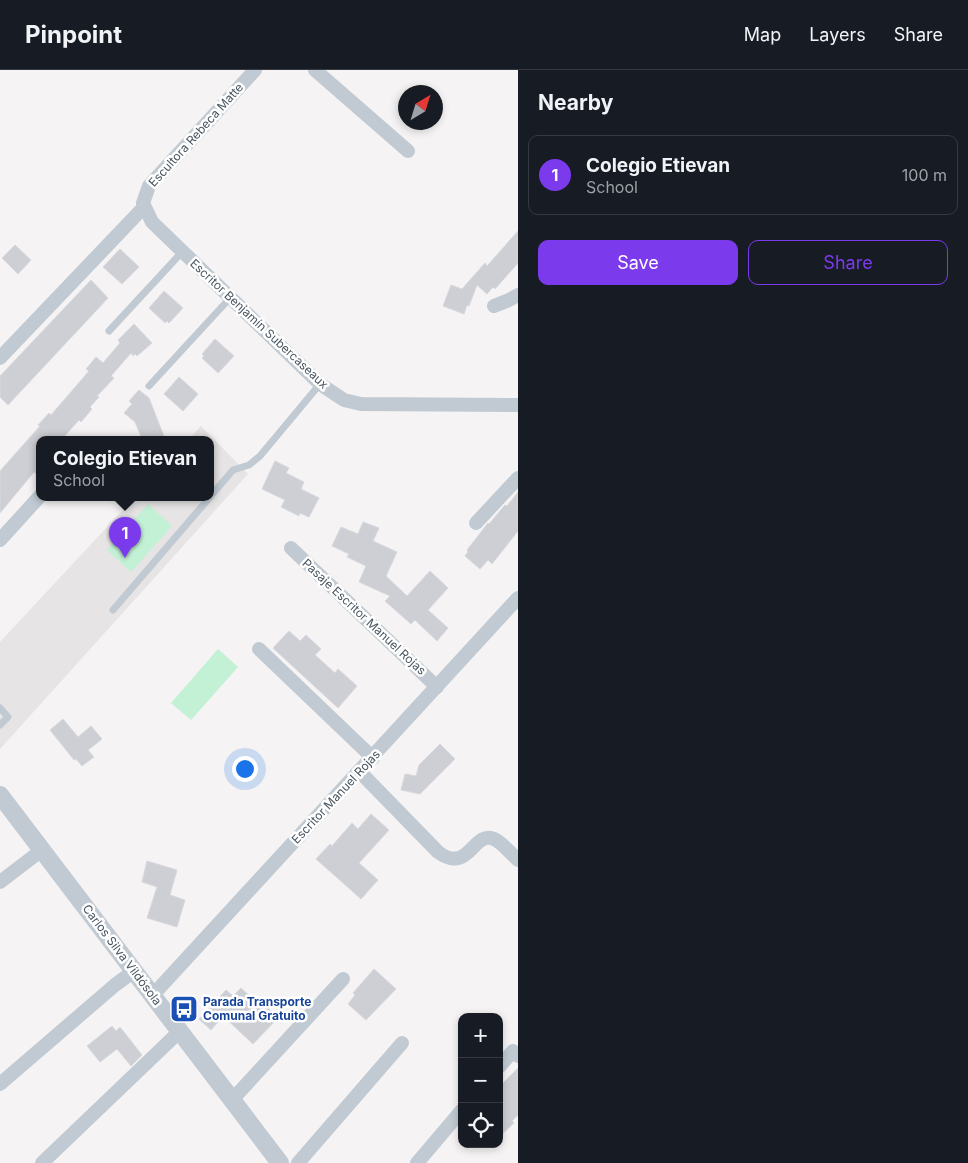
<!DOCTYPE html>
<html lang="en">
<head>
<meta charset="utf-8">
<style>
	body { margin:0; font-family:Inter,sans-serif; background:#20242c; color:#f1f3f6 }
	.controls { position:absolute; right:15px; bottom:15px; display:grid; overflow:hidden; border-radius:10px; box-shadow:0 2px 8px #0003 }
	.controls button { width:45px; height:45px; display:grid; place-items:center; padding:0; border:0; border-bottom:1px solid #363941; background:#171b24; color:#f1f3f6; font:25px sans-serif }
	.compass { position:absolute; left:398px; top:15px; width:45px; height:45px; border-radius:50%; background:#171b24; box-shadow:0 2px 8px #0003; rotate:38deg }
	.you { position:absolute; left:244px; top:698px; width:18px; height:18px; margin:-12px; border:4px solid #fff; border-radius:50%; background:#1a73e8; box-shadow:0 0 0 8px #1a73e833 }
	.badge { display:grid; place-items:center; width:32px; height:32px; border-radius:50%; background:#7c3aed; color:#fff; font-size:16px; font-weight:700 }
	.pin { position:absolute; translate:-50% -41px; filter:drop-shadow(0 1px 2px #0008) }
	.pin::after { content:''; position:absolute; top:26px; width:18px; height:15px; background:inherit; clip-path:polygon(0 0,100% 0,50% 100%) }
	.popup { position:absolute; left:36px; top:366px; width:178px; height:65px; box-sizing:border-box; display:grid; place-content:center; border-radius:10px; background:#171b24; filter:drop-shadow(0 1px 4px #0005); font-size:16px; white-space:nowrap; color:#9ea1a6 }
	.popup b { font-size:19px; color:#f1f3f6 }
	.popup::after { content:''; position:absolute; left:50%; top:100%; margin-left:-10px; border:10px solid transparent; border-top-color:#171b24 }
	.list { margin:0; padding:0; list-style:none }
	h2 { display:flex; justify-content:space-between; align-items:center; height:65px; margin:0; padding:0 20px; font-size:21px }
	h2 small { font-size:16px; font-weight:400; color:#9ea1a6 }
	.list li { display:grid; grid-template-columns:32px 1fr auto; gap:15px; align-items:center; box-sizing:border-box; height:80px; margin:0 10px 10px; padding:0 10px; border:1px solid #363941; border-radius:10px }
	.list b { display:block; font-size:19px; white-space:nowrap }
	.list p { margin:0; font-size:16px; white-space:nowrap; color:#9ea1a6 }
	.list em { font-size:16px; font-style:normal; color:#9ea1a6 }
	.actions { display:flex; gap:10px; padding:15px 20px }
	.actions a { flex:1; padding:11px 0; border:1px solid #7c3aed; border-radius:10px; text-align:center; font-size:18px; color:#7c3aed }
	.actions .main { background:#7c3aed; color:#fff }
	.icon { flex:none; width:28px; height:28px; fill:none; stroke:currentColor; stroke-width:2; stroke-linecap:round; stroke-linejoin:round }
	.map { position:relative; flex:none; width:518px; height:1093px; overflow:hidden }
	header { display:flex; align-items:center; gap:30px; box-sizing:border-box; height:70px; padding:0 25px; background:#171b24; border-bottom:1px solid #363941 }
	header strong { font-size:24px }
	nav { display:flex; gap:28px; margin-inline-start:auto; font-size:18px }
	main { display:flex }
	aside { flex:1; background:#171b24 }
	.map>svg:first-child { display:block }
</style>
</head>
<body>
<header>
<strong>Pinpoint</strong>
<nav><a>Map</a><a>Layers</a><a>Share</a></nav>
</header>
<main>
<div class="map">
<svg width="518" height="1093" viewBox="0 0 518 1093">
	<rect width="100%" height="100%" fill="#f5f3f3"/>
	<polygon fill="#e6e4e5" points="201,356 248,404 0,679 0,572 135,427 210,427 210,369 189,369"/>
	<g fill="#c3f1d5">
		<polygon points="148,434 172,456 131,502 107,480"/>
		<polygon points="218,579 238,597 191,650 171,633"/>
	</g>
	<g fill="#cdcfd5" stroke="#d7d9de">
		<polygon points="518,161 518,193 495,219 493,217 487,224 477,215 469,236 467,235 464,244 443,236 451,215 462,219 485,193 487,196"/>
		<polygon points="15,175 31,190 18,204 2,188"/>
		<polygon points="120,179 139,197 122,214 103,197"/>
		<polygon points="91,210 108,228 8,335 0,327 0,306"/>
		<polygon points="164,221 183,238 169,253 167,251 165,253 149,238"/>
		<polygon points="134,254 152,273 137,286 135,284 133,286 131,283 111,306 114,308 97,326 99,327 90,337 92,339 81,352 79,350 62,369 40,369 40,407 34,402 0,443 0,401 40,356 38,355 49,343 51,345 89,301 86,299 96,287 103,293 120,273 118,270"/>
		<polygon points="215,269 234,286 218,303 202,288 204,286 202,284"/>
		<polygon points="179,307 198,324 183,341 164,324"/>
		<polygon points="139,320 149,328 165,369 142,369 135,352 124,343 132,334 129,331"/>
		<polygon points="275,391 289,398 286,403 304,412 301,419 319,428 309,447 300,443 299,446 281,437 285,430 262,419"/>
		<polygon points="518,422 518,461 492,494 488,490 480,499 465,486 468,482 467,480 488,453 489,454 505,435 507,436"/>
		<polygon points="363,452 379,458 373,471 397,482 386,506 407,526 430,501 448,518 428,540 448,558 437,571 415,550 411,554 385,531 390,526 359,512 366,496 347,487 349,484 332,476 341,457 358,464"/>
		<polygon points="289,561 300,571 306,565 321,579 315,585 335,603 338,599 357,616 338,638 273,578"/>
		<polygon points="63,649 78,667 91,656 102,669 88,680 94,687 82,696 76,689 74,690 50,660"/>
		<polygon points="440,674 455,689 420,724 401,720 405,704 416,706 419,695"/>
		<polygon points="371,744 389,760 359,793 378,810 361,829 316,789 330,774 332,776 352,753 358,759"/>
		<polygon points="147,791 177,800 170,825 185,830 177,857 147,848 157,817 142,812"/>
		<polygon points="374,899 396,919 366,950 348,934 355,925 353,923"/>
		<polygon points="241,918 263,938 266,936 278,948 253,974 223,946 211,960 199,949 226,920 233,926"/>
		<polygon points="112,956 116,961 120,957 142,985 131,996 117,979 100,992 87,976"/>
		<polygon points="518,998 518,1045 512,1051 514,1053 499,1067 499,1017"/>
	</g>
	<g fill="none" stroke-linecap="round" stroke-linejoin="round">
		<g stroke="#c1cad2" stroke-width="7">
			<polyline points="109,261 182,182"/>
			<polyline points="149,316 230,228"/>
			<polyline points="210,427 233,400 249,395 260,386 320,314"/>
			<polyline points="113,540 210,427"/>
			<polyline points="0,638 8,647 0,655"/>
		</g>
		<g stroke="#c1cad2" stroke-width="14">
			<polyline points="255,0 149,116 143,133 152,152 320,314 344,330 361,334 518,335"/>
			<polyline points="315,0 408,81"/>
			<polyline points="494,236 509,230 518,225"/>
			<polyline points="0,288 144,137"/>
			<polyline points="476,453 518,408"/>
			<polyline points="0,470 40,426"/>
			<polyline points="291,478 437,617"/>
			<polyline points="259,579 373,688"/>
			<path d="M 360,702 L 438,782 C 469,805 473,760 494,769 C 503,773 511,784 518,790"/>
			<polyline points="0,812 42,780"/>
			<polyline points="152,926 518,528"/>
			<polyline points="499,997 513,981 518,986"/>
			<polyline points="0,1014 115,915 134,901"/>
			<polyline points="232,1030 343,909"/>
			<polyline points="42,1093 180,961"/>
			<polyline points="298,1093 402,973"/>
			<polyline points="417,1093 462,1040"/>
		</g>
		<polyline stroke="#c1cad2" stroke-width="18" points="0,725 280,1093"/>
	</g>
	<defs>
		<symbol id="bus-square" viewBox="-11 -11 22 22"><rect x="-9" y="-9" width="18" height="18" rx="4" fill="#1a4fb4" stroke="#fff"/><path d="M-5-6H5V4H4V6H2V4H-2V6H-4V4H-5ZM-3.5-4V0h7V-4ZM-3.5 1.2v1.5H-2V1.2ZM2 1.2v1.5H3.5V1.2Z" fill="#fff"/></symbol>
	</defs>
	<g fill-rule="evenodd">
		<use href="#bus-square" x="168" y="923" width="32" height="32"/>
	</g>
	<g text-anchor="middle" stroke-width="5" stroke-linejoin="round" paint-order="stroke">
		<g font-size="12" fill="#4a5661" stroke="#fff">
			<text transform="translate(196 65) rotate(-48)" y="4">Escultora Rebeca Matte</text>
			<text transform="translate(259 254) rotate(43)" y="4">Escritor Benjamín Subercaseaux</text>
			<text transform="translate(364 547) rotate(43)" y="4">Pasaje Escritor Manuel Rojas</text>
			<text transform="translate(336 727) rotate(-47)" y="4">Escritor Manuel Rojas</text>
			<text transform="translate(122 885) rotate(53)" y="4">Carlos Silva Vildósola</text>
		</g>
		<g font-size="12" font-weight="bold" fill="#164399" stroke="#fff" text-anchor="start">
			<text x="203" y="936">Parada Transporte<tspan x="203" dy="14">Comunal Gratuito</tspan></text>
		</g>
	</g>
</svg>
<div class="controls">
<button>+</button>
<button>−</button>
<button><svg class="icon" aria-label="locate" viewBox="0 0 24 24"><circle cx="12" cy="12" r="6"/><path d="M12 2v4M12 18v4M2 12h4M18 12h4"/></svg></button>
</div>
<svg class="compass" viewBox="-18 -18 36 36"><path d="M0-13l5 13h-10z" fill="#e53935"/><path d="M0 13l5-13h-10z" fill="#9ea1a6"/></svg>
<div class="you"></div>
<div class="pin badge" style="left:125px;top:488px">1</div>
<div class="popup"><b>Colegio Etievan</b>School</div>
</div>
<aside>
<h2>Nearby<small></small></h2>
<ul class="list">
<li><span class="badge">1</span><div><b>Colegio Etievan</b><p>School</p></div><em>100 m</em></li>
</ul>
<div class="actions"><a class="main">Save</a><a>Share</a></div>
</aside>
</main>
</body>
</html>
